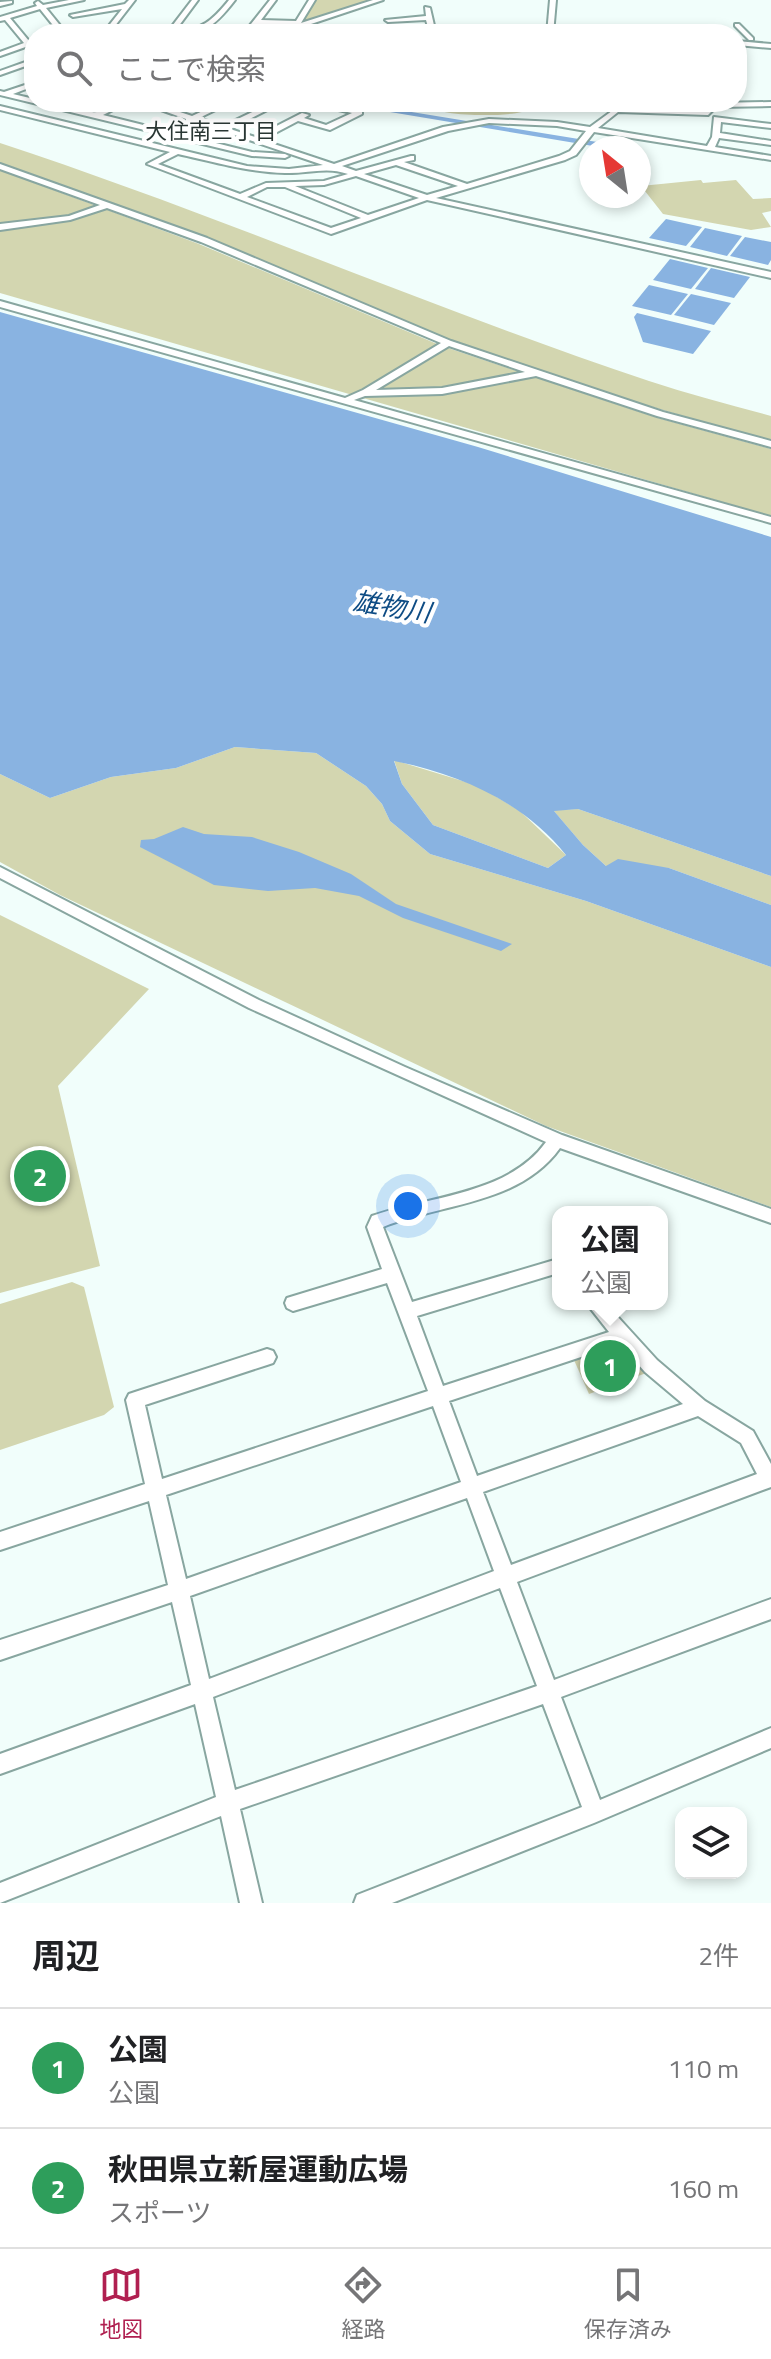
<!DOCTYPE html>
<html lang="ja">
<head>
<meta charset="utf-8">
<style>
	body { margin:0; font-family:"Titillium Web","Noto Sans JP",sans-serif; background:#f2f2f2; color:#202124 }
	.controls { position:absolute; right:24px; bottom:24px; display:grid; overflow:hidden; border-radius:16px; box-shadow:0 4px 12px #0003 }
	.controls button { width:72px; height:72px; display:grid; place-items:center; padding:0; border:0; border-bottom:2px solid #e0e0e0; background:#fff; color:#202124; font:40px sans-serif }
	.compass { position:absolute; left:579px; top:136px; width:72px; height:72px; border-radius:50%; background:#fff; box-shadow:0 4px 12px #0003; rotate:330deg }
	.you { position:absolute; left:408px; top:1206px; width:28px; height:28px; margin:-20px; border:6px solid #fff; border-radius:50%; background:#1a73e8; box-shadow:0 0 0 12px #1a73e833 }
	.badge { display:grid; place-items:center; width:52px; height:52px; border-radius:50%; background:#b01f50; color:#fff; font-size:26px; font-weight:700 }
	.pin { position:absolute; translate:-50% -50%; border:4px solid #fff; box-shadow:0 2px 8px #0006 }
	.popup { position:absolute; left:552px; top:1206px; width:116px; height:104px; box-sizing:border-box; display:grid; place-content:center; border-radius:16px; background:#fff; filter:drop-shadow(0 2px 6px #0005); font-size:26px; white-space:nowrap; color:#757577 }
	.popup b { font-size:30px; color:#202124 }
	.popup::after { content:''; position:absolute; left:50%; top:100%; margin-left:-16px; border:16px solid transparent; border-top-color:#fff }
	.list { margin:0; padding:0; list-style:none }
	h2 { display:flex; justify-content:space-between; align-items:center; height:104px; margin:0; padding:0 32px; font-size:34px }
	h2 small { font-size:26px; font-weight:400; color:#757577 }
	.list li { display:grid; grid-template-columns:52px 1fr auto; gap:24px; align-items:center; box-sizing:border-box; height:120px; padding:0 32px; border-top:2px solid #e0e0e0 }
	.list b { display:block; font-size:30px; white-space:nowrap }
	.list p { margin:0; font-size:26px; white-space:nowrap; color:#757577 }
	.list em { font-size:26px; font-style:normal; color:#757577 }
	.icon { flex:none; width:44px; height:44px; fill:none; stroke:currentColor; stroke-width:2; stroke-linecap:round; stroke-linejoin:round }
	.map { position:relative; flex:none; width:771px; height:1903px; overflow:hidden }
	.search { position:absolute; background:#fff; box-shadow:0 4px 12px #0003; left:24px; right:24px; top:24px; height:88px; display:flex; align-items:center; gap:20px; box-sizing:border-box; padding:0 28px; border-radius:32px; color:#757577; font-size:30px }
	.sheet { height:344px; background:#fff }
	nav { display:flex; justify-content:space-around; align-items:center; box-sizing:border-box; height:112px; border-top:2px solid #e0e0e0; background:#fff; font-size:22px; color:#757577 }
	nav a { display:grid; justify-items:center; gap:4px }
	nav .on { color:#b01f50 }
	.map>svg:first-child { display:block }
</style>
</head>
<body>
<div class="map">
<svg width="771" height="1903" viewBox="0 0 771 1903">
	<rect width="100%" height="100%" fill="#f1fefb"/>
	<g fill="#d3d6b0">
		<polygon points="316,0 378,0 300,23"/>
		<path d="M 433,102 L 538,102 C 533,106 528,110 522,112 C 501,117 438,117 421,104 Z"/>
		<path d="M 0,143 C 219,215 430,308 649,381 C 689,394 730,405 771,416 L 771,442 L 569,382 L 450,342 L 205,239 L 0,164 Z"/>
		<polygon points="0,170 199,244 442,346 658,418 771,449 771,516 0,293"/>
		<polygon points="701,180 703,183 736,180 753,199 771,198 771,211 762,213 771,227 751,230 663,214 641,186"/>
		<polygon points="235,747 316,753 366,786 382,804 390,821 430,854 586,901 771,967 771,1207 546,1126 60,895 0,862 0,774 50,798 111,777 176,768"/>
		<polygon points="394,760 479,786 520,811 566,855 548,868 433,825 402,784"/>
		<polygon points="578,809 771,876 771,905 669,868 606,866 583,845 553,810"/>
		<polygon points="0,915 149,989 58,1086 100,1266 0,1293"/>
		<polygon points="72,1282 84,1287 114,1407 104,1415 0,1450 0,1304"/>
		<polygon points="622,1344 649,1372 589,1394 574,1360"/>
	</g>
	<g fill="#89b3e1" fill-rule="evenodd">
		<polygon points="330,102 350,102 634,148 605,148"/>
		<polygon points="666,219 702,227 686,246 649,238"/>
		<polygon points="705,228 742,236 727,256 690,247"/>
		<polygon points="745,237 771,242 771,260 768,265 730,256"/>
		<polygon points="670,259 708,268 691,289 653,280"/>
		<polygon points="711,268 750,277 734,298 695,289"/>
		<polygon points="649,285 688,294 671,315 632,306"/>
		<polygon points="691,294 731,303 714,325 674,315"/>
		<path d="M 0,312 L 478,447 L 771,537 L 771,876 L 578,809 L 554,811 L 583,845 L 606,866 L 618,859 L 669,868 L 771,905 L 771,967 L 586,901 L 430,854 L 390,821 L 382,804 L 366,786 L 316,753 L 235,747 L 176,768 L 111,777 L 50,798 L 0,774 ZM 394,761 C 459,774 524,802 566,855 L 548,868 L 433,825 L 402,784 Z"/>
		<polygon points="637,313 711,331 693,354 643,342 634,317"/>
		<polygon points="183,827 204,834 252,837 299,852 351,874 396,904 512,944 501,951 403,918 359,896 315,888 268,891 214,885 140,847 141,840 154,839"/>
	</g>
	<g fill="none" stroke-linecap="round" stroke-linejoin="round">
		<defs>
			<g id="minor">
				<polygon points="69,0 84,0 46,8 67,34 60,34 40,9 10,18 29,41 34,40 34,44 0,56 0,52 24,43 5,20 0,21 0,17 37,6 35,3 38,1 43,5"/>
				<polygon points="129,0 135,0 111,31 80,34 107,28 122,9 73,17 70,15 125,4"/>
				<path d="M 192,0 L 198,0 L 175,31 C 201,31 213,20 229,0 L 235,0 C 212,30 203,34 166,34 Z"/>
				<polygon points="270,0 276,0 261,20 296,21 309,0 315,0 301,23 373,0 383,0 281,34 271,34 295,25 258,24 250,34 243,34"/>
				<polygon points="550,0 556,0 553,34 547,34"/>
				<polygon points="12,1 12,3 0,6 0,2"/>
				<polygon points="425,7 430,8 436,34 430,34 426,20 388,22 385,20 426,16"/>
				<polygon points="735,24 739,24 753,38 753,40 749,40 735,26"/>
				<polygon points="737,41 771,44 771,48 737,45"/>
				<polygon points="34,59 34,63 0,75 0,71"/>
				<path d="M 34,82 L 34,86 L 13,94 L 34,99 L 34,102 C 54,102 72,111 92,112 C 104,114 115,102 129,102 L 103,115 L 252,152 L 285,154 L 289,156 L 285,158 L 252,156 L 0,95 L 0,91 L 4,92 Z"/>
				<path d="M 139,102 L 150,102 L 192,116 L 222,102 L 232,102 L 199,118 L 223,126 L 273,102 L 283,102 L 230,129 L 255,137 L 302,113 L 309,115 L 304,118 L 326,125 L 352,113 L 302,102 L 318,102 L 362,110 L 362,114 L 330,130 L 298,121 L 262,140 L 334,164 L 443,127 L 489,119 L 557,122 L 590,127 L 616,108 L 706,111 L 714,103 L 771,102 L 771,106 L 716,107 L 708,115 L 618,112 L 598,128 L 707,146 L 712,137 L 714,117 L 771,124 L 771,128 L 721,122 L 720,133 L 771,141 L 771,145 L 719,138 L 715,147 L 771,156 L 771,160 L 594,132 L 576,155 L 565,160 L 436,198 L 771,272 L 771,278 L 427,200 L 331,234 L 147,164 L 170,152 L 0,110 L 0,106 L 247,166 L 289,169 L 323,165 L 193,121 L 186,122 L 186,119 ZM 489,123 L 557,126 L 586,131 L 570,151 L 559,156 L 467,184 L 404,162 L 414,160 L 414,156 L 411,156 L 356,171 L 342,166 L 448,131 ZM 178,154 C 214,162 248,172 285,173 C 307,174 326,166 348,174 L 324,181 L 266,183 L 240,194 L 158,164 ZM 396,165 L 458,186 L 427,195 L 364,174 ZM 356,176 L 419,198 L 368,215 L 295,186 L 324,185 ZM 267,187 L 285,187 L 361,218 L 331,228 L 247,197 Z"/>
				<path d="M 0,164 L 207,238 L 451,341 L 663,412 L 771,441 L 771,447 L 657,416 L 536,376 L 442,394 L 365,396 L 354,400 L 771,517 L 771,523 L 0,307 L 0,301 L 345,398 L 363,390 L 441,343 L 201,242 L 107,208 L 70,220 L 0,230 L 0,224 L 69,216 L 100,205 L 0,169 ZM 449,346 L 525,372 L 442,388 L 376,390 Z"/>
				<path d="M 0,867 L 259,1000 L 405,1067 L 562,1135 L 771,1209 L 771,1223 L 560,1148 C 519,1205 442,1203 383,1227 L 412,1302 L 558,1259 L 558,1273 L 417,1316 L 443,1386 L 609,1332 L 587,1304 L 606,1304 L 657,1360 L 705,1401 L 753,1431 L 771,1464 L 771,1487 L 517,1582 L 554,1680 L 771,1599 L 771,1619 L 561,1697 L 600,1800 L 771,1728 L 771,1748 L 594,1823 L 392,1903 L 354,1903 L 357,1895 L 582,1807 L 543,1704 L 240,1809 L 262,1903 L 240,1903 L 221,1816 L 0,1903 L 0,1883 L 216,1797 L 195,1704 L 0,1774 L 0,1754 L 191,1685 L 172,1602 L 0,1660 L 0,1640 L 168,1585 L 149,1501 L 0,1550 L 0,1532 L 145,1484 L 126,1400 L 129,1394 L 135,1392 L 267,1349 L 273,1351 L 276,1357 L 273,1363 L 267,1365 L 145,1405 L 162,1479 L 428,1391 L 387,1283 L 293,1311 L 287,1308 L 285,1303 L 287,1298 L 382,1269 L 367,1227 L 372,1216 C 428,1196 508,1195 546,1142 L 249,1008 L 0,878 ZM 620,1344 L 645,1372 L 683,1404 L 477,1476 L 449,1401 ZM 433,1406 L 461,1482 L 186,1579 L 166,1495 ZM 698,1416 L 741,1443 L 757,1474 L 511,1565 L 483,1492 ZM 467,1498 L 494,1571 L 209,1679 L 190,1596 ZM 500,1588 L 537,1686 L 235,1790 L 213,1697 Z"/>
			</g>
		</defs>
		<use href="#minor" stroke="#88a6a0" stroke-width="4"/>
		<use href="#minor" fill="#fff" fill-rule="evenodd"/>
	</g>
	<g text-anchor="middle" stroke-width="8" stroke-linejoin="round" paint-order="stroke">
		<g font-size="22" fill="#2a3734" stroke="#fff">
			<text x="211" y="139">大住南三丁目</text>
		</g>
		<g font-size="26" font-style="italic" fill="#0e4c84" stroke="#fff">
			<text transform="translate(392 607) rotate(9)" y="9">雄物川</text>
		</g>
	</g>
</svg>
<div class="controls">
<button><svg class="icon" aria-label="layers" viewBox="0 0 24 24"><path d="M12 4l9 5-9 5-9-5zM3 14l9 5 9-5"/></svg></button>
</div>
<svg class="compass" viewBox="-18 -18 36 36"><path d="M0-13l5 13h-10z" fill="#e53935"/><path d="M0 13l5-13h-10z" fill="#757577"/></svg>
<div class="you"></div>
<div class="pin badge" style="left:610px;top:1366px;background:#2e9e5b">1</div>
<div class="popup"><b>公園</b>公園</div>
<div class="pin badge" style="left:40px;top:1176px;background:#2e9e5b">2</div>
<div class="search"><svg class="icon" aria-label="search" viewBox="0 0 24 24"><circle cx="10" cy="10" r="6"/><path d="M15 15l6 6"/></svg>ここで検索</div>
</div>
<section class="sheet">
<h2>周辺<small>2件</small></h2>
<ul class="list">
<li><span class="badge" style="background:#2e9e5b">1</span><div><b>公園</b><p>公園</p></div><em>110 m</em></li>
<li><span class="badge" style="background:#2e9e5b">2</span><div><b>秋田県立新屋運動広場</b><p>スポーツ</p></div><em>160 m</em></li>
</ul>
</section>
<nav>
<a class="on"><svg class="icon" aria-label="map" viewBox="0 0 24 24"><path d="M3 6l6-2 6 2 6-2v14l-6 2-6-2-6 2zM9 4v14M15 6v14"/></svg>地図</a>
<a><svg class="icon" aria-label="directions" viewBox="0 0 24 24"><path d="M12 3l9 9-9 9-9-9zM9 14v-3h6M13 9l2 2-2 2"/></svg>経路</a>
<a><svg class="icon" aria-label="saved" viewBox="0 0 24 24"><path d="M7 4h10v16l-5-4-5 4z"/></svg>保存済み</a>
</nav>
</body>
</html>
